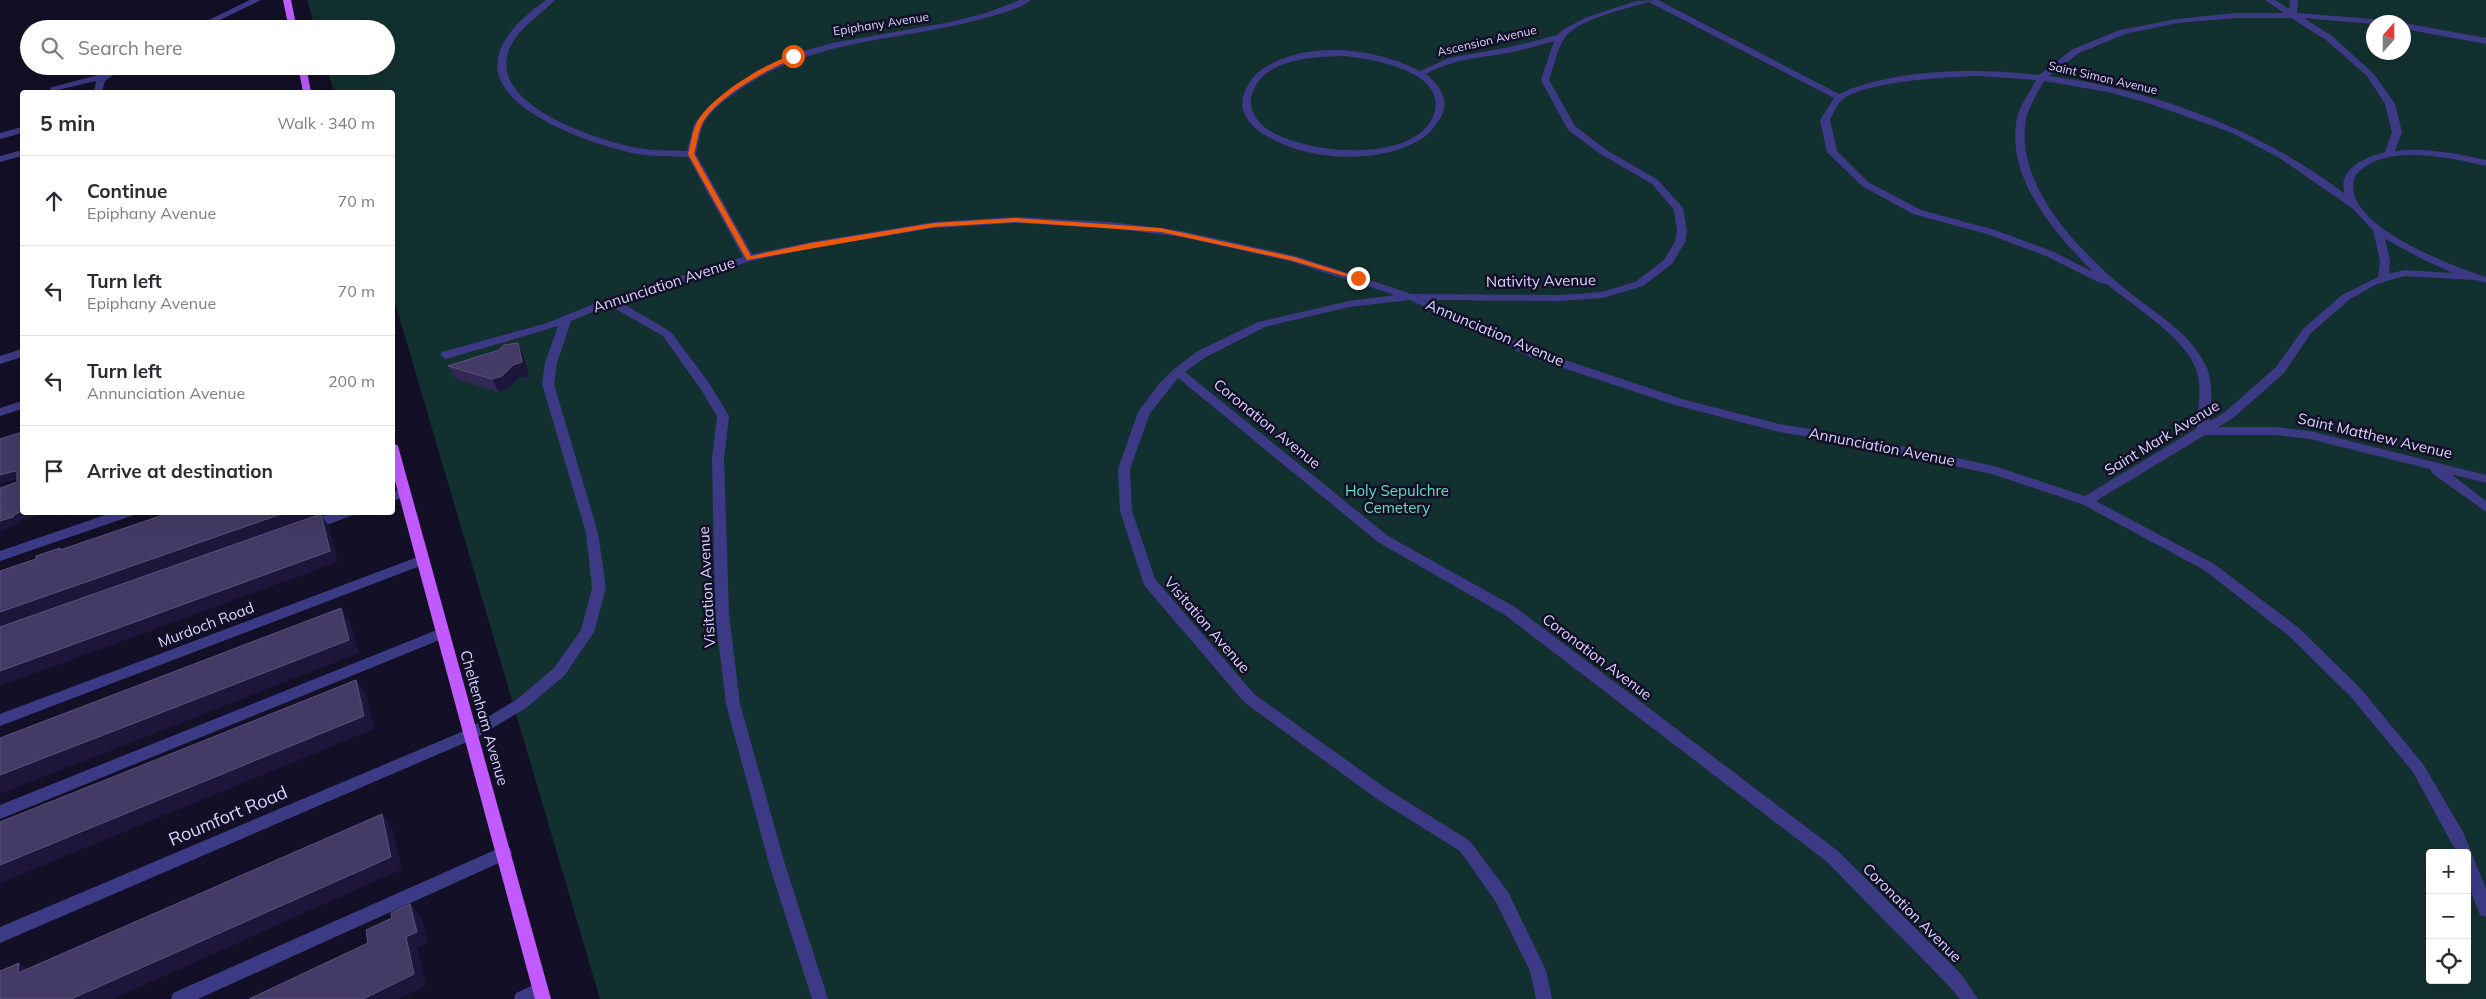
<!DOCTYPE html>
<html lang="en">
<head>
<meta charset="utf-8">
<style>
	body { margin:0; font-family:Mulish,sans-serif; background:#f2f2f3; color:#2b2b33 }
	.controls { position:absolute; right:15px; bottom:15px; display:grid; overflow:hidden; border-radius:5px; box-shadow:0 5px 20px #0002 }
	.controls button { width:45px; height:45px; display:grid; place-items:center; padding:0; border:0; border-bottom:1px solid #e1e1e2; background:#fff; color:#2b2b33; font:25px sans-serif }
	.compass { position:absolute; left:2366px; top:15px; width:45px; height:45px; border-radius:50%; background:#fff; box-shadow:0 5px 20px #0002; rotate:21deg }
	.stop { position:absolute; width:15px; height:15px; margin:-11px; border:4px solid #ea580c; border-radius:50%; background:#fff }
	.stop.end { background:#ea580c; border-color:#fff; box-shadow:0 1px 5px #0008 }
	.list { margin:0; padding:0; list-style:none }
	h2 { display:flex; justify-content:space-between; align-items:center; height:65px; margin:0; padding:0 20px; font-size:21px }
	h2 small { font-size:16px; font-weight:400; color:#7c7c81 }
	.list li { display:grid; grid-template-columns:32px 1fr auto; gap:15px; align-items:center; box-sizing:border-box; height:90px; padding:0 20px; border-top:1px solid #e1e1e2 }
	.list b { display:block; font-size:19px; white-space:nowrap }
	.list p { margin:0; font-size:16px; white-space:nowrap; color:#7c7c81 }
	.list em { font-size:16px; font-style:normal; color:#7c7c81 }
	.icon { flex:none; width:28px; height:28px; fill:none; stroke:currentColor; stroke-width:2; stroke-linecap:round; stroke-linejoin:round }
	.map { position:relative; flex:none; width:2486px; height:999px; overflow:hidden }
	.search { position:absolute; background:#fff; box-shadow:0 5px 20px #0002; left:20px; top:20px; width:375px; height:55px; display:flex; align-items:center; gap:12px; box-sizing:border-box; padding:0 18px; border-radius:28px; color:#7c7c81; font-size:19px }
	.panel { position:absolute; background:#fff; box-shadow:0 5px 20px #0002; left:20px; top:90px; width:375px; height:425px; border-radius:5px }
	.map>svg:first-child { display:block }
</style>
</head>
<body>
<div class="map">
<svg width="2486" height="999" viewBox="0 0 2486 999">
	<rect width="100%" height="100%" fill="#130f26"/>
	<path fill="#12302f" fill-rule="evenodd" d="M 307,0 L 2486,0 L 2486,999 L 600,999 L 393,296 L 392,92 L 334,92 L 326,66 L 386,66 L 386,29 L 316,29 ZM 2374,22 L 2404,22 L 2404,52 L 2374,52 ZM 2430,853 L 2467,853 L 2467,980 L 2430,980 Z"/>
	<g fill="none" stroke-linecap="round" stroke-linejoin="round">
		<g fill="#3d3a85" fill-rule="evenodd">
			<polygon points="250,0 261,0 201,29 190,29"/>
			<path d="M 546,0 L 555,0 C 539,17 518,27 509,50 C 487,105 599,141 638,148 C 654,151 671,150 687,151 L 694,124 L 711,104 L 756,71 L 792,54 L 833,43 L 951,22 L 986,13 L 1020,0 L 1031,0 C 1018,11 987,17 970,22 C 888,42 811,40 739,90 C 727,99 713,108 705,121 C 699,131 699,143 696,154 L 752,254 L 811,242 L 934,222 L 1015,217 L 1111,222 L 1182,231 L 1296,256 L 1412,294 L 1560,295 L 1602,292 L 1635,282 L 1664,260 L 1675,242 L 1677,231 L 1674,210 L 1652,184 L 1599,153 L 1568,130 L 1541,80 L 1554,41 C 1539,45 1524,50 1508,53 C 1480,58 1452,59 1426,74 C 1440,86 1452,102 1439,120 C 1436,124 1432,131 1428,134 C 1394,161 1335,161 1296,149 C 1269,140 1227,120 1248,85 C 1254,75 1262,68 1273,63 C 1316,41 1378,49 1420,71 L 1449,58 L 1515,46 L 1557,35 L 1564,29 L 1585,18 L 1636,1 L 1658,0 L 1839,94 C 1894,68 1981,68 2039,75 L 2073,49 L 2120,30 L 2177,19 L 2235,13 L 2284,13 L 2265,0 L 2275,0 L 2289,9 L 2290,0 L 2298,0 L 2297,13 L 2384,20 L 2385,22 L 2374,24 L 2304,18 L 2332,36 L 2374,74 L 2395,104 L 2402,132 L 2395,151 C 2425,147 2456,154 2486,160 L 2486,166 C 2450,158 2384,142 2356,175 C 2333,222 2454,267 2486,277 L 2486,283 L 2474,280 L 2404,276 L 2377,284 L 2350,299 L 2311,333 L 2284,373 L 2233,418 L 2218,427 L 2276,427 L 2310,431 L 2486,475 L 2486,483 L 2451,474 L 2486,501 L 2486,512 L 2432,473 L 2430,469 L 2310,439 L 2276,435 L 2205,435 L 2096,501 L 2214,564 L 2299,628 L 2361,689 L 2423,764 L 2463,832 L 2486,889 L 2486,917 L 2480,915 L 2467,881 L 2467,853 L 2457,853 L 2413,772 L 2351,697 L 2289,636 L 2204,570 L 2082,504 L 1992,474 L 1853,444 L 1779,432 L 1675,405 L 1530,357 L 1410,300 L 1349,307 L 1265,327 L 1206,357 L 1185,372 L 1388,536 L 1515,607 L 1838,851 L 1961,974 L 1978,999 L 1960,999 L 1949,986 L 1826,861 L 1505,615 L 1378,542 L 1178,378 L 1150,413 L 1130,469 L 1132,511 L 1155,579 L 1254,694 L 1387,789 L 1470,841 L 1508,892 L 1546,970 L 1552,999 L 1536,999 L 1530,971 L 1496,902 L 1460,851 L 1377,799 L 1244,702 L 1144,585 L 1120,511 L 1118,469 L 1138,412 L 1159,384 L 1174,369 L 1198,351 L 1258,322 L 1349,301 L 1395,295 L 1289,261 L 1182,237 L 1111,228 L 1015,223 L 934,228 L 811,248 L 751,261 L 620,302 L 671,332 L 709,383 L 729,416 L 724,458 L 729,615 L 740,704 L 785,864 L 828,999 L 812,999 L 769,864 L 726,704 L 715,615 L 712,458 L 717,416 L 700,388 L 663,336 L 609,305 L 571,321 L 557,363 L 554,384 L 598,533 L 606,588 L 594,632 L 564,676 L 526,708 L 476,738 L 0,943 L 0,927 L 466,730 L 516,700 L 554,668 L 581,630 L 592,588 L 586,533 L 542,384 L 545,363 L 558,326 L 446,359 L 440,355 L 442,352 L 547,323 L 606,299 L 743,257 L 688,157 C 671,156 655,157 638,154 C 600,147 487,111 498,58 C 503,33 527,14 546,0 ZM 1649,2 L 1834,98 L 1820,120 L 1827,152 L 1862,186 L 1913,214 L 1987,234 L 2046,256 L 2100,283 L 2107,284 C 2133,306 2187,338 2197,372 C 2202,390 2198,411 2196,429 L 2085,496 L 1994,466 L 1853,436 L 1779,424 L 1682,399 L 1538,351 L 1427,300 L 1560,301 L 1603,298 L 1643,286 L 1672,264 L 1685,242 L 1687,231 L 1683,208 L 1658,180 L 1605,149 L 1575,126 L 1549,80 C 1554,67 1556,51 1564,39 C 1575,20 1628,8 1649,2 ZM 2235,18 L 2291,18 L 2326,40 L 2367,76 L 2385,104 L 2392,132 L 2385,152 C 2366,157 2336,169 2345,194 C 2259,129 2156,90 2049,76 L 2079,53 L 2125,34 L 2177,23 ZM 1344,56 C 1372,59 1448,71 1434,114 C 1416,166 1296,155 1262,125 C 1254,117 1248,105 1252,94 C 1264,58 1312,57 1344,56 ZM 1980,76 L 2036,80 C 2030,92 2020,105 2017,118 C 2005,178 2055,233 2093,272 L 2054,252 L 1995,230 L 1921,210 L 1868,182 L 1837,151 L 1830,120 C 1833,114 1836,105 1842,100 C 1864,81 1949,77 1980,76 ZM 2044,81 L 2108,92 L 2148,103 L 2230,132 L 2278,157 L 2352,208 L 2373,230 L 2380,261 L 2378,277 L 2342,295 L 2303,329 L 2276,367 L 2225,412 L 2209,422 C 2211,404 2214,383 2206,366 C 2191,334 2157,314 2130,293 C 2082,254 2014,187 2026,119 C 2029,106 2038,92 2044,81 ZM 2385,239 L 2424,260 L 2453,273 L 2404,270 L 2389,274 L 2390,261 Z"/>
			<polygon points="2404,23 2486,38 2486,44 2404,29"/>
			<polygon points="116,66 126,66 105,81 102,92 94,92 96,81 53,91 49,88 105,73"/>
			<polygon points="22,127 22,133 0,139 0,133"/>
			<polygon points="22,150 22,156 0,162 0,156"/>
			<polygon points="22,349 22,357 0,364 0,356"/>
			<polygon points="22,401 22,409 0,416 0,408"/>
			<polygon points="405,489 411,493 409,496 392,501 392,492"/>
			<polygon points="114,512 136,512 134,515 0,561 0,551"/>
			<polygon points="334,512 355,512 353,515 311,531 305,526 306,523"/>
			<polygon points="423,555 428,557 430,560 428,563 0,726 0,714"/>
			<polygon points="442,628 447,629 449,633 447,637 0,819 0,805"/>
			<polygon points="504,846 510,848 512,853 510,858 198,999 171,999 173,993"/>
			<polygon points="540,982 546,984 548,990 546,996 539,999 514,999 516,993"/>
		</g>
		<g fill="#c25bff" fill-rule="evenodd">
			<polygon points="283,0 291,0 297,29 289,29"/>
			<polygon points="298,66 306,66 311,92 303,92"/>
			<polygon points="392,442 398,446 551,999 535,999 392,470"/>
		</g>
	</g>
	<polygon fill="#312854" points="518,343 524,357 529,376 519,378 508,389 499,392 456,379 448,366 499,350"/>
	<g fill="#1d163a">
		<polygon points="518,343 524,357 529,376 519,378 508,389 499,392 492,379"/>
		<polygon points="15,471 22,478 0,484 0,475"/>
		<polygon points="22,511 22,512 47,512 21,521 19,524 0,531 0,521 15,514"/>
		<polygon points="287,512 325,512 321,515 329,526 338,562 0,686 0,612"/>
		<polygon points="341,608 350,621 359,653 0,794 0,775"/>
		<polygon points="356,680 366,693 374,729 0,883 0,865"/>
		<polygon points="382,814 392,827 402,869 113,999 71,999"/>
		<polygon points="410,904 421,916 428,943 417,948 426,986 398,999 363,999 406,937"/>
		<polygon points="19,963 35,975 18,973"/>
	</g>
	<g fill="#433a66" stroke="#5a527e">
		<polygon points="518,343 522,362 513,365 502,376 492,379 448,366 499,350 504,345"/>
		<polygon points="22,432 22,511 15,514 13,517 0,521 0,488 17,482 17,473 15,471 0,475 0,439"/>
		<polygon points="172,512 287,512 0,612 0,571 36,559 36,556 60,548 60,550"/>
		<polygon points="321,514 330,551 0,671 0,627"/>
		<polygon points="341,608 349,640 0,775 0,738"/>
		<polygon points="356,680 364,716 0,865 0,822"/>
		<polygon points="382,814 391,857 71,999 0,999 0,971 19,963 18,973"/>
		<polygon points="410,904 417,932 406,937 414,974 363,999 249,999 368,943 366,930 392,918 391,913"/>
	</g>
	<path fill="#ea580c" d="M 793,55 L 795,58 C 769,68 715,98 702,124 C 698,132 697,144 694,154 L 751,256 L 811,243 L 934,223 L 1015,218 L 1161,228 L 1294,257 L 1361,278 L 1358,280 L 1290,260 L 1161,232 L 1015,222 L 934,227 L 747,260 L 688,154 C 691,144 692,132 696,124 C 709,97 766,63 793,55 Z"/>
	<g text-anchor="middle" stroke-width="5" stroke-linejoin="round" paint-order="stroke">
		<g font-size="12" fill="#d9d4ff" stroke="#130f26">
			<text transform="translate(881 24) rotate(-9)" y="4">Epiphany Avenue</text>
			<text transform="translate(1487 41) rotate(-13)" y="4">Ascension Avenue</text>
			<text transform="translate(2103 78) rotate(13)" y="4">Saint Simon Avenue</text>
		</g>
		<g font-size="15" fill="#d9d4ff" stroke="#130f26">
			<text transform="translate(1541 281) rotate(-1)" y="5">Nativity Avenue</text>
			<text transform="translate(664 285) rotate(-18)" y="5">Annunciation Avenue</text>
			<text transform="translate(1495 333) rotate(23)" y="5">Annunciation Avenue</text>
			<text transform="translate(1267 424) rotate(39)" y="5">Coronation Avenue</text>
			<text transform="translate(2375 436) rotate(13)" y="5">Saint Matthew Avenue</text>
			<text transform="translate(2162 438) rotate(-31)" y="5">Saint Mark Avenue</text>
			<text transform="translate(1882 447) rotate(11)" y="5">Annunciation Avenue</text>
			<text transform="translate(707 587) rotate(-93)" y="5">Visitation Avenue</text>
			<text transform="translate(206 625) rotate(-21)" y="5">Murdoch Road</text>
			<text transform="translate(1207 625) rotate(49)" y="5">Visitation Avenue</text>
			<text transform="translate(1597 657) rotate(37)" y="5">Coronation Avenue</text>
			<text transform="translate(484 718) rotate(74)" y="5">Cheltenham Avenue</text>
			<text transform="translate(1912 913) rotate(45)" y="5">Coronation Avenue</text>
		</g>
		<g font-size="15" fill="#5fe0c0" stroke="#130f26">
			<text x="1397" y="496">Holy Sepulchre<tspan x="1397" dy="17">Cemetery</tspan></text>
		</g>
		<g font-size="18" fill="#d9d4ff" stroke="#130f26">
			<text transform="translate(228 816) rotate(-23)" y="6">Roumfort Road</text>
		</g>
	</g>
</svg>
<div class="controls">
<button>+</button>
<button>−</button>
<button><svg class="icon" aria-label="locate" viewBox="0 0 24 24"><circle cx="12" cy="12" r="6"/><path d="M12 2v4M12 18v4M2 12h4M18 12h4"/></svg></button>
</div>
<svg class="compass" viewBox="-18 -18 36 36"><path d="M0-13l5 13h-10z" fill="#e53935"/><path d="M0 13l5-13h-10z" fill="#7c7c81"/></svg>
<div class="stop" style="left:793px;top:56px"></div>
<div class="stop end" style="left:1358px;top:278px"></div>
<div class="search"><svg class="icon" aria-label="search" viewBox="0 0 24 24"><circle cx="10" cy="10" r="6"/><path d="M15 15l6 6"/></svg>Search here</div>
<section class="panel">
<h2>5 min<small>Walk · 340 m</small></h2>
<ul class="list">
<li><svg class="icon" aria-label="ahead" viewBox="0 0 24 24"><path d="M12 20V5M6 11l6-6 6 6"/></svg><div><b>Continue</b><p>Epiphany Avenue</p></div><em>70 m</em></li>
<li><svg class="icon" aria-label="left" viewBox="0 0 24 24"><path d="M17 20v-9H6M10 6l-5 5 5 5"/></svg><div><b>Turn left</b><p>Epiphany Avenue</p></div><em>70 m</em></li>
<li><svg class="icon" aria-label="left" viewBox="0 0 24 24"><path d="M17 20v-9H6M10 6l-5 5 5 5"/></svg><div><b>Turn left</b><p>Annunciation Avenue</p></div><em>200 m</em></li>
<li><svg class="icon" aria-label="arrive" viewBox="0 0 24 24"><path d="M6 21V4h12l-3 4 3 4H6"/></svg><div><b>Arrive at destination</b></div></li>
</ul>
</section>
</div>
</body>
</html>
